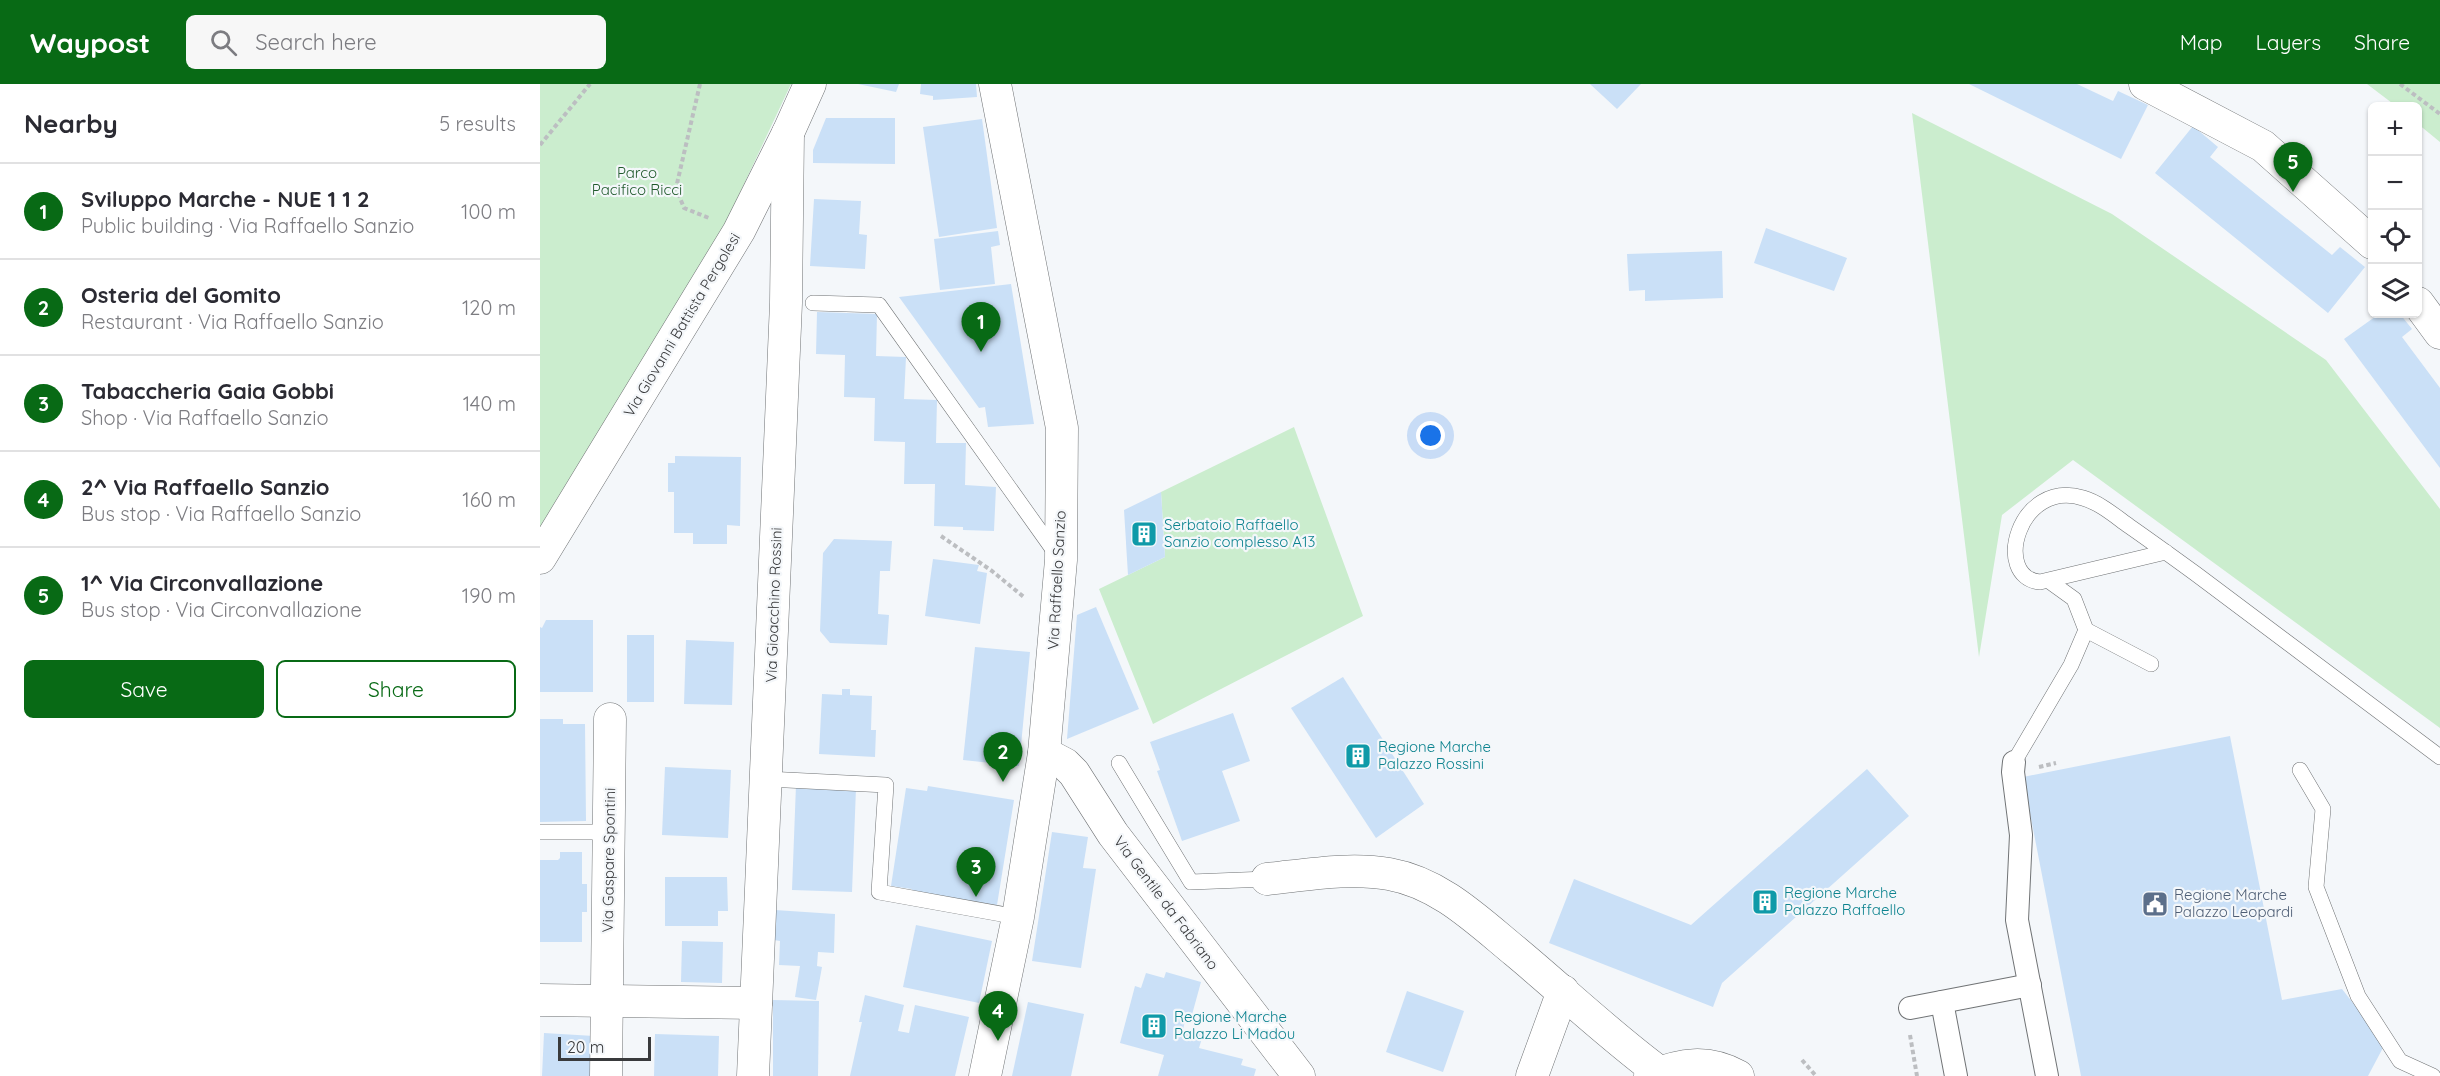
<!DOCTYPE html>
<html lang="en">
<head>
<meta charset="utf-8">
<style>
	body { margin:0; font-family:Quicksand,sans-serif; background:#f7f7f7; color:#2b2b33 }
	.controls { position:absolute; right:18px; top:18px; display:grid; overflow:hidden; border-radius:9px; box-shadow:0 2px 4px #0004 }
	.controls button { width:54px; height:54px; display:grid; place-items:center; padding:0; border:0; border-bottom:2px solid #e1e1e2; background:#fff; color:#2b2b33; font:30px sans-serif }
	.scale { position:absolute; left:18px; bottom:15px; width:93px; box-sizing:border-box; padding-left:6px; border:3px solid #393a3c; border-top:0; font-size:16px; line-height:21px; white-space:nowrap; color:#393a3c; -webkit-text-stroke:4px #f4f7fa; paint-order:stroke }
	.you { position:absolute; left:891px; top:352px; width:21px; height:21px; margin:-15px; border:4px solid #fff; border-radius:50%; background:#1a73e8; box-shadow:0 0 0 9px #1a73e833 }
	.badge { display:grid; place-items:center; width:39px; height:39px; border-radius:50%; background:#086a15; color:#fff; font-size:20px; font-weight:700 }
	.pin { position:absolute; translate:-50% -50px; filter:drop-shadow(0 2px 3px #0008) }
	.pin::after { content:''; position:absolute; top:32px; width:21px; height:18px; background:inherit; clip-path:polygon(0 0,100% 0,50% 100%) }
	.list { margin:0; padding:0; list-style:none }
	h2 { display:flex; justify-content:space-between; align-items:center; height:78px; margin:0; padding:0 24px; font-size:26px }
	h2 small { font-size:20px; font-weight:400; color:#7c7c81 }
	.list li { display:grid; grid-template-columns:39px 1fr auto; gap:18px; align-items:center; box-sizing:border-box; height:96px; padding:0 24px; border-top:2px solid #e1e1e2 }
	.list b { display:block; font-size:22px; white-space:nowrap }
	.list p { margin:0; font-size:20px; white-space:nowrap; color:#7c7c81 }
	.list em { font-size:20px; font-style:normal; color:#7c7c81 }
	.actions { display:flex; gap:12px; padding:18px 24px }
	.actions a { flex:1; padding:14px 0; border:2px solid #086a15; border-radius:9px; text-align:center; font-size:21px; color:#086a15 }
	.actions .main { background:#086a15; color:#fff }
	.icon { flex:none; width:33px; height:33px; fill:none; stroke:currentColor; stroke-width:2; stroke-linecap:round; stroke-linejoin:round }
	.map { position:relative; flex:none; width:1900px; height:992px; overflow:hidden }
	header { display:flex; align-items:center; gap:36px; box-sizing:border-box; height:84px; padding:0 30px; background:#086a15; color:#fff }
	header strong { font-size:28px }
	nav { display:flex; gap:33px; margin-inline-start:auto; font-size:21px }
	.search { width:420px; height:54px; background:#f7f7f7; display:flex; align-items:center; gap:15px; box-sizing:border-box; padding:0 21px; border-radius:9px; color:#7c7c81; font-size:22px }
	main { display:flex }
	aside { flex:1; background:#fff }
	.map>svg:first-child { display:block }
</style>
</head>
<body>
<header>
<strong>Waypost</strong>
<div class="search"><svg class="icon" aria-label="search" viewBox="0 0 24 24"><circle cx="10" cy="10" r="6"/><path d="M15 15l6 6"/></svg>Search here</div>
<nav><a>Map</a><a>Layers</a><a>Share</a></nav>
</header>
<main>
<aside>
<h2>Nearby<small>5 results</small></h2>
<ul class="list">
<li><span class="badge">1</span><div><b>Sviluppo Marche - NUE 1 1 2</b><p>Public building · Via Raffaello Sanzio</p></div><em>100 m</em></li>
<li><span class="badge">2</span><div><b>Osteria del Gomito</b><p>Restaurant · Via Raffaello Sanzio</p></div><em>120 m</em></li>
<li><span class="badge">3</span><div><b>Tabaccheria Gaia Gobbi</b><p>Shop · Via Raffaello Sanzio</p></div><em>140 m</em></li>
<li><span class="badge">4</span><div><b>2^ Via Raffaello Sanzio</b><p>Bus stop · Via Raffaello Sanzio</p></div><em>160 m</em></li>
<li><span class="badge">5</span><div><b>1^ Via Circonvallazione</b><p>Bus stop · Via Circonvallazione</p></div><em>190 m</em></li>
</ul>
<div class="actions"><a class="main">Save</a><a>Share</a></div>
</aside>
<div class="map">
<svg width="1900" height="992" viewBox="0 0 1900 992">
	<rect width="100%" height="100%" fill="#f4f7fa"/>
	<g fill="#cbedce">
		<polygon points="0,0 251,0 182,147 0,443"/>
		<polygon points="1827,0 1900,0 1900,58 1878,40 1878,22 1856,22"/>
		<polygon points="1372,29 1572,130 1786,276 1900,425 1900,644 1533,376 1462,431 1439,573"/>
		<polygon points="754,343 823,532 613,640 559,505 625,473 621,408"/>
	</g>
	<g fill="#cae0f7">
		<polygon points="318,0 359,0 356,8"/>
		<polygon points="381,0 436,0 437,13 393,16 393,12 380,10"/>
		<polygon points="1050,0 1101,0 1077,25"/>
		<polygon points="1429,0 1537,0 1573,17 1578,7 1608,21 1581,75"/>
		<polygon points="286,34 355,34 355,80 273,79 273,66"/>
		<polygon points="442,35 457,144 399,153 383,43"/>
		<polygon points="1653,42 1678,63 1670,73 1792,171 1800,163 1825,183 1788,229 1615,89"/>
		<polygon points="274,115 321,117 319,150 327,151 325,185 270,182"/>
		<polygon points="1226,144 1307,174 1294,207 1214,179"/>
		<polygon points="458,147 460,161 451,163 455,200 400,206 394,155"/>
		<polygon points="1182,167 1183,214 1105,217 1105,206 1089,207 1087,170"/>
		<polygon points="471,200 494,340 448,343 445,323 439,324 359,213"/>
		<polygon points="277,228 337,230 336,272 366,273 364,315 397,316 396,359 426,359 425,401 456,403 454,447 423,446 423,443 394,442 395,400 364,400 365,358 334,357 335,314 304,313 305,271 276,270"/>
		<polygon points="1839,230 1860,230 1872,245 1862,253 1900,304 1900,384 1804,255"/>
		<polygon points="135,372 201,373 200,442 187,441 187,460 153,460 153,449 134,449 134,408 128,408 128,379 135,379"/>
		<polygon points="621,408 625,473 588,491 584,426"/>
		<polygon points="294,455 352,457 350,487 340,487 338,530 349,531 347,561 290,559 280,547 283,469"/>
		<polygon points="393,475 439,481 437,487 447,489 440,540 385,532"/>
		<polygon points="556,523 599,625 527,655 537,531"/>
		<polygon points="6,536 53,536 53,608 0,608 0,543 2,544"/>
		<rect x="87" y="551" width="27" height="67"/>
		<polygon points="146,556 194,558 192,621 144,620"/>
		<polygon points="435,563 490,568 479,682 423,676"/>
		<polygon points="803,593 884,720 836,754 751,624"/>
		<polygon points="302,605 310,605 310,611 332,612 331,646 336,646 335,673 279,670 282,610 302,611"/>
		<polygon points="693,629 710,677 682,687 700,737 642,757 617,687 620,686 610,658"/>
		<polygon points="0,635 23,635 23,640 45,640 46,737 0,738"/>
		<polygon points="1690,652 1742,916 1802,905 1845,960 1828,992 1541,992 1483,693"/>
		<polygon points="125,683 191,686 188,754 122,751"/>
		<polygon points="1327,685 1369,732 1182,899 1173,923 1009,859 1034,795 1151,841"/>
		<polygon points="256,701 316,704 312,808 252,806"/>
		<polygon points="388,702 474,716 457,821 371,808 372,805 351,802 366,704 387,707"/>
		<polygon points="512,748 548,753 543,784 556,785 541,884 492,877"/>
		<polygon points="20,768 42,768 42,800 47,800 47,828 42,828 42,858 0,858 0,776 18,776 20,774"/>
		<polygon points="125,793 187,793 188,827 178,827 178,842 125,842"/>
		<polygon points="235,826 295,830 294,869 278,868 277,882 282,883 276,916 255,913 260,882 239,881 240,857 234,856"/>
		<polygon points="376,841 452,857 439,919 363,903"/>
		<polygon points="142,857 183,858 182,899 141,898"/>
		<polygon points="626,888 661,898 650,938 645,936 643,946 663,951 659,964 703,975 701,981 716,985 714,992 618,992 624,971 580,959 595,902 601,904 606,889 624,894"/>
		<polygon points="867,907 924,927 903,988 846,968"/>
		<polygon points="325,911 364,921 358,947 369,949 375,921 429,933 415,992 310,992 322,938 319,938"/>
		<polygon points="233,916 279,917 278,992 233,992"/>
		<polygon points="488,918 544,930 531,992 472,992"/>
		<polygon points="4,949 54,952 51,992 2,992"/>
		<polygon points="115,950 179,952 178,992 114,992"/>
	</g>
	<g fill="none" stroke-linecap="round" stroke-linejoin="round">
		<defs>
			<g id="service">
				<polyline points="273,219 339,221 517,471"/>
				<path d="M 1626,468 L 1500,498 C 1452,494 1478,394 1543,414 C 1560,419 1575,432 1589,442 C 1612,458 1634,474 1656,490 C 1737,551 1819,612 1900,673"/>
				<polyline points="1509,497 1534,515 1546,546 1611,580"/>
				<polyline points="1474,678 1531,581 1546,546"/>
				<polyline points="579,679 651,798 727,795"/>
				<polyline points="1760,686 1783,725 1776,803 1818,912 1860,977 1893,992"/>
				<polyline points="227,695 346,701 339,808 478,833"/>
				<polyline points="0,748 70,748"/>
			</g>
			<g id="pedestrian">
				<polyline points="1474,678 1473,688 1481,751 1477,836 1507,992"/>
				<polyline points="1402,918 1416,992"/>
				<polyline points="1370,924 1490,901"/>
			</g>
			<g id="minor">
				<polyline points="1605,0 1723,62 1832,159"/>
				<polyline points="1878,219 1900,249"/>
				<polyline points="0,474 199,147 248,49 270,0"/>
				<polyline points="504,669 525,680 534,689 573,750 759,992"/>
				<path d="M 727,795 C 766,791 810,783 849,790 C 900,799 937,836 976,868 C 1024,908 1069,951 1119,988"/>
				<polyline points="0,916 216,919"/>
				<polyline points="66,992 70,635"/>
				<polyline points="213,992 246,219 248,49"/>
				<polyline points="445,992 478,833 504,669 521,476 522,344 455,0"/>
				<polyline points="992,992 1023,907"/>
				<path d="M 1110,992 C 1141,980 1167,975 1198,992"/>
			</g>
		</defs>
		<use href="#service" stroke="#707375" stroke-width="16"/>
		<use href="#pedestrian" stroke="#707375" stroke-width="24"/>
		<use href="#minor" stroke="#707375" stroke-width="33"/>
		<g stroke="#bcbec1" stroke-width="4" stroke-dasharray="4.5 3" stroke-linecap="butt">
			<polyline points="160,0 136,104 144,124 169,134"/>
			<polyline points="1860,0 1900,30"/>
			<polyline points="0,61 50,0"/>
			<polyline points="401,452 452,487 485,514"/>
			<polyline points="1499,683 1516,679"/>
			<polyline points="1370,951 1377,992"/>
			<polyline points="1262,976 1276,992"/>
		</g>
		<use href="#service" stroke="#fff" stroke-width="15"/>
		<use href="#pedestrian" stroke="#fff" stroke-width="22"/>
		<use href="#minor" stroke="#fff" stroke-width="32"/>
	</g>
	<defs>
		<symbol id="building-square" viewBox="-11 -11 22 22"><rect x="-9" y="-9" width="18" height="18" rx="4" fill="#0f9aa8" stroke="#f4f7fa"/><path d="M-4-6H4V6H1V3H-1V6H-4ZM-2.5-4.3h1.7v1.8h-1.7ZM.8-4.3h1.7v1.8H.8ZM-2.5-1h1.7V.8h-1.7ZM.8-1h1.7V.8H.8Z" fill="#fff"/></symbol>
		<symbol id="civic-square" viewBox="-11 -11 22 22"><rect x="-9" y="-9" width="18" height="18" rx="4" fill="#5c6f8a" stroke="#f4f7fa"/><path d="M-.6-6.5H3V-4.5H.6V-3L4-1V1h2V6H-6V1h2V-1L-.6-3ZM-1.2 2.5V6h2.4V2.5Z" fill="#fff"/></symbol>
	</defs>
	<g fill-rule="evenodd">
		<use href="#building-square" x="589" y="435" width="30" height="30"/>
		<use href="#building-square" x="803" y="657" width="30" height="30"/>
		<use href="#building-square" x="1210" y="803" width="30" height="30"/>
		<use href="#civic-square" x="1600" y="805" width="30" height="30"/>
		<use href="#building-square" x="599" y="927" width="30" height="30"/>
	</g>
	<g text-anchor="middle" stroke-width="4.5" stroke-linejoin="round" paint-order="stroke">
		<g font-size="15" fill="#205a2c" stroke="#f4f7fa">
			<text x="97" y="94">Parco<tspan x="97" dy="17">Pacifico Ricci</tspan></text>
		</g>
		<g font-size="15" fill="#393a3c" stroke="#f4f7fa">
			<text transform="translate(142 241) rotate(-59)" y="5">Via Giovanni Battista Pergolesi</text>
			<text transform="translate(517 496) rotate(-87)" y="5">Via Raffaello Sanzio</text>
			<text transform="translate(234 521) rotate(-88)" y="5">Via Gioacchino Rossini</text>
			<text transform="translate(69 776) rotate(-89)" y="5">Via Gaspare Spontini</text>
			<text transform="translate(626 819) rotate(53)" y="5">Via Gentile da Fabriano</text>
		</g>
		<g font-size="15" fill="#0d838f" stroke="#f4f7fa" text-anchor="start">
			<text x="624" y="446">Serbatoio Raffaello<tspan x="624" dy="17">Sanzio complesso A13</tspan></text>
			<text x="838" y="668">Regione Marche<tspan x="838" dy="17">Palazzo Rossini</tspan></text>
			<text x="1244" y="814">Regione Marche<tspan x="1244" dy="17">Palazzo Raffaello</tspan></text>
			<text x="634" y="938">Regione Marche<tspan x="634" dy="17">Palazzo Li Madou</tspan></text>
		</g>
		<g font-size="15" fill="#4e5e75" stroke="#f4f7fa" text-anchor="start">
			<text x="1634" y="816">Regione Marche<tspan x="1634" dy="17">Palazzo Leopardi</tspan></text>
		</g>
	</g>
</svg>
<div class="controls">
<button>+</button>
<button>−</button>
<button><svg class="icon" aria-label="locate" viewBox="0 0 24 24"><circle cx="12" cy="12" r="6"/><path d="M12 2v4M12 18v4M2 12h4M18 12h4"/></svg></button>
<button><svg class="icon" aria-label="layers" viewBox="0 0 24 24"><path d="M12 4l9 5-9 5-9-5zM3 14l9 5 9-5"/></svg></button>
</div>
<div class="scale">20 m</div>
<div class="you"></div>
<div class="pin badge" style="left:441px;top:268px">1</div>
<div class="pin badge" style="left:463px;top:698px">2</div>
<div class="pin badge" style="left:436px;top:813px">3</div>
<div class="pin badge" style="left:458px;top:957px">4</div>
<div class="pin badge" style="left:1753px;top:108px">5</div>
</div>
</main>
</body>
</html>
